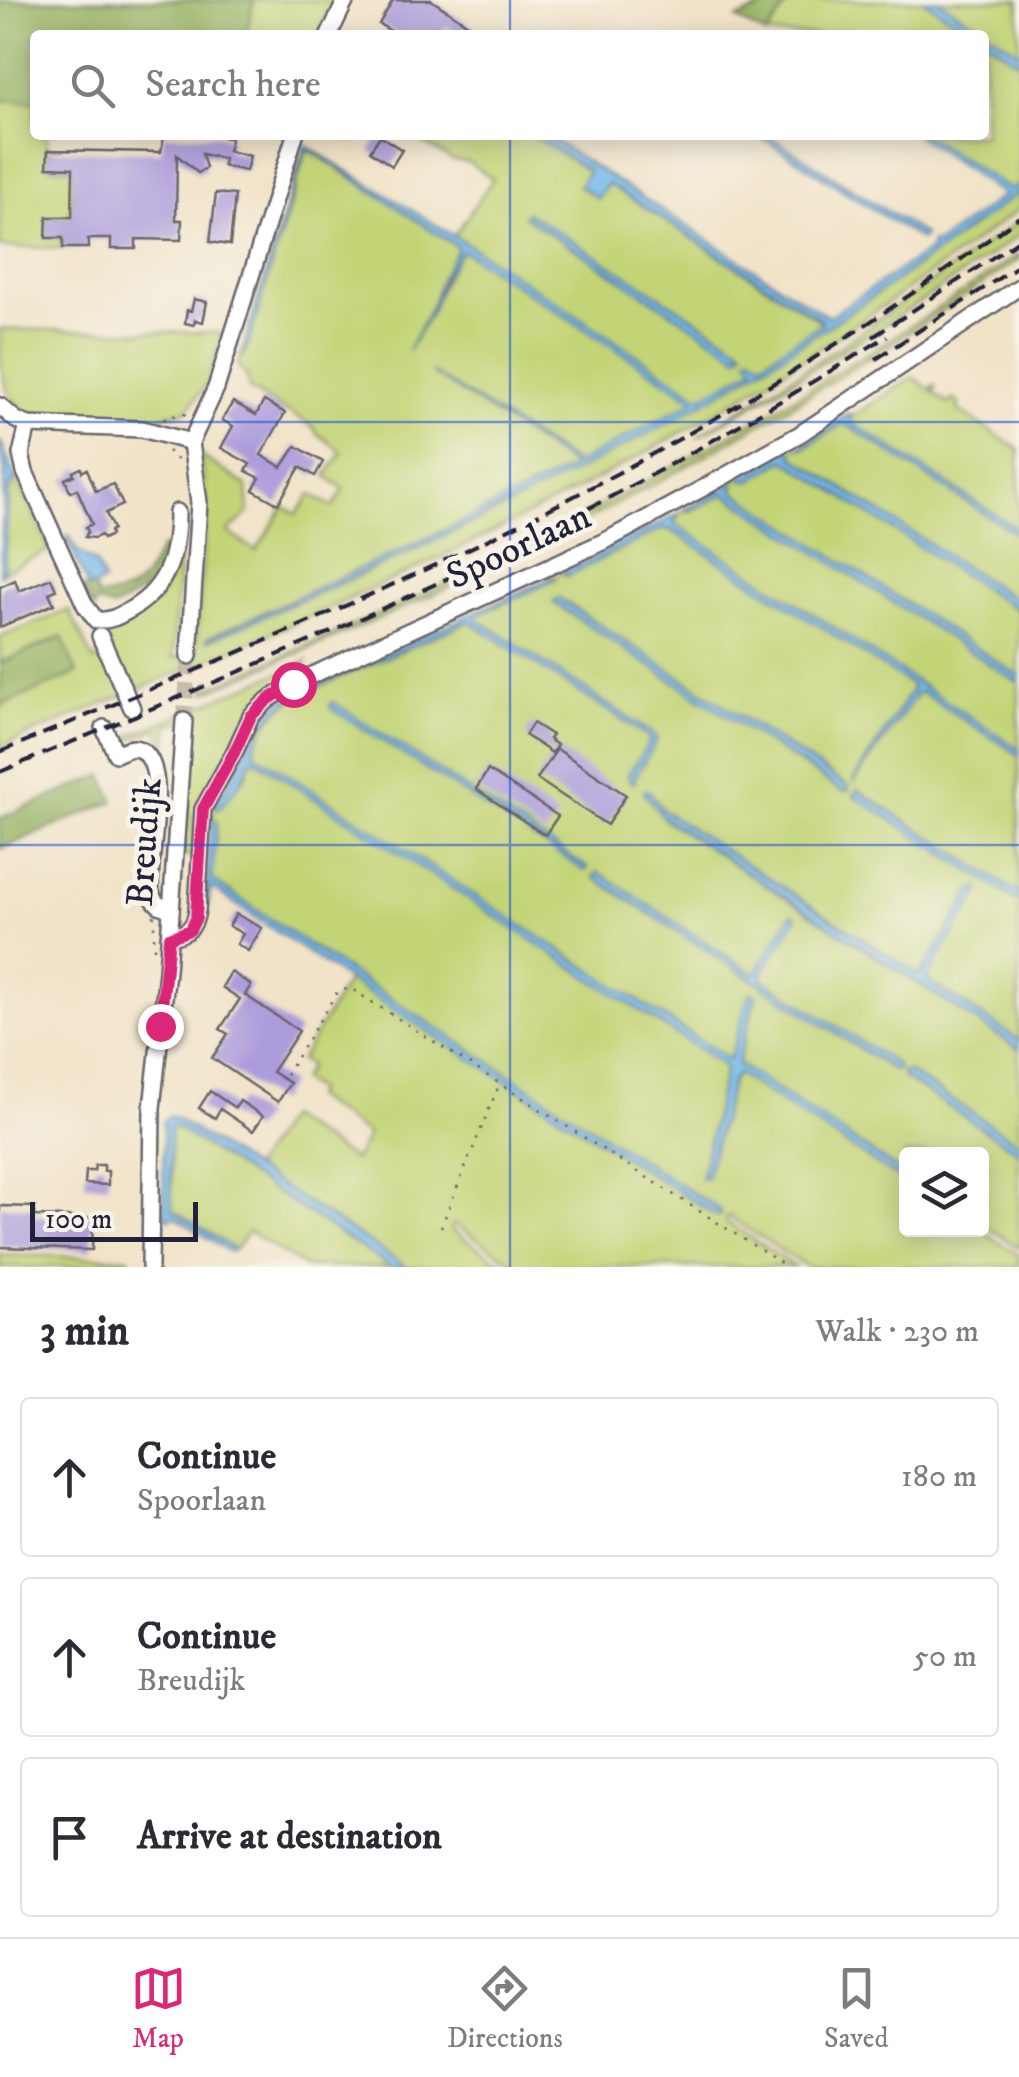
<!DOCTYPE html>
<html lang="en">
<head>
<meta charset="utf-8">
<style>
	body { margin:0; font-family:"IM FELL DW Pica",serif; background:#f7f7f7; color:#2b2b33 }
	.controls { position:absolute; right:30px; bottom:30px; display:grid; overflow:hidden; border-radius:10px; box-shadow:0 5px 25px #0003 }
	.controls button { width:90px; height:90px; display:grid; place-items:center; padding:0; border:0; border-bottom:2px solid #e1e1e2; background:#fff; color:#2b2b33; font:50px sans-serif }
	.scale { position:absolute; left:30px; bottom:25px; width:168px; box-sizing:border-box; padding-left:10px; border:5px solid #22223b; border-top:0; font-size:28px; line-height:35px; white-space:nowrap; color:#22223b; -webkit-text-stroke:8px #f7f3e8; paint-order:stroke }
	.stop { position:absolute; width:30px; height:30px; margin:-22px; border:8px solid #db2777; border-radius:50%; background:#fff }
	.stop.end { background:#db2777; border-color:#fff; box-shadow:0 2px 10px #0008 }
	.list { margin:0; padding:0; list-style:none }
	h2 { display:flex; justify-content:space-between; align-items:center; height:130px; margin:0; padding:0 40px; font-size:42px }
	h2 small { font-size:32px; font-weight:400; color:#7c7c81 }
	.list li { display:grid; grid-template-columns:65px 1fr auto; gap:30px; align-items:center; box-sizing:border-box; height:160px; margin:0 20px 20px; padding:0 20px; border:2px solid #e1e1e2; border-radius:10px }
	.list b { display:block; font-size:38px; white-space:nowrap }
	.list p { margin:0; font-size:32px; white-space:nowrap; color:#7c7c81 }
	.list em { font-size:32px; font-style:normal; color:#7c7c81 }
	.icon { flex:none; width:55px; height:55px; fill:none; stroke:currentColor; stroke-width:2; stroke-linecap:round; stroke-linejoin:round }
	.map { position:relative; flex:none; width:1019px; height:1267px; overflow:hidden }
	.search { position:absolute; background:#fff; box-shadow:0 5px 25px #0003; left:30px; right:30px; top:30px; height:110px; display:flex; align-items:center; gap:25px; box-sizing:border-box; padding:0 35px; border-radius:10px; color:#7c7c81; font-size:38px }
	.sheet { height:670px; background:#fff }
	nav { display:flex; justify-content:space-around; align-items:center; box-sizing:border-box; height:140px; border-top:2px solid #e1e1e2; background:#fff; font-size:28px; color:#7c7c81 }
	nav a { display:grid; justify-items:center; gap:5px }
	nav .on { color:#db2777 }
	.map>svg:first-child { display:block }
</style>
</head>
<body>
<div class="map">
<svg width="1019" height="1267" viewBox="0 0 1019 1267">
	<rect width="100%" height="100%" fill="#f7f3e8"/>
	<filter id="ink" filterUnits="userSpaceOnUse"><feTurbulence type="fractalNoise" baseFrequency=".01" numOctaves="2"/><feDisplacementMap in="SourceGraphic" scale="20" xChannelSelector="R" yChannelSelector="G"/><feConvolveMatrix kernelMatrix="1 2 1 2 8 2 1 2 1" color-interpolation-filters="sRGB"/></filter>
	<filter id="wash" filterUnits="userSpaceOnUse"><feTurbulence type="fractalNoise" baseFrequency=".0048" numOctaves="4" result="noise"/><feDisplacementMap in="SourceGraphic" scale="40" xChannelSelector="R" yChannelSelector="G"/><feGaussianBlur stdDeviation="2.25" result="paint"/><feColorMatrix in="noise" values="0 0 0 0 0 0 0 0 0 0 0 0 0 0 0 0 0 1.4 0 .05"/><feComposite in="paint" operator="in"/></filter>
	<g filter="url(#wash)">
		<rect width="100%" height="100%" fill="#f1e3c8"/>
		<g fill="#c3d476" stroke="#727b58" stroke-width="2.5" fill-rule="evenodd">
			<polygon points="0,0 334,0 319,35 35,35 35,135 47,135 48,167 73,168 72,217 47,217 47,237 63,238 63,248 0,247"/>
			<polygon points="790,0 923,0 978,35 766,35"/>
			<polygon points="938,0 1019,0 1019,52"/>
			<polygon points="984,39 1019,62 1019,184 1011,190 924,135 984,135"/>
			<path d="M 410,135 L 532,135 L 589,171 L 598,197 L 607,183 L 823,323 L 756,367 L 701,397 L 454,236 L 493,179 L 468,162 L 453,160 ZM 528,213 L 743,349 L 743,351 L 739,355 L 525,217 Z"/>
			<path d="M 310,150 L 456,246 L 458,250 L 442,277 L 431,307 L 417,334 C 435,309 441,277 461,252 L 465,252 L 696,400 L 577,464 L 431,372 L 572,465 L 572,467 L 447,529 L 208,637 L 207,640 L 354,578 L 509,506 L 703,402 L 832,323 L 939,250 L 1019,192 L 1019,209 C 868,322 708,424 539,509 C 364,598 181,671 0,747 L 0,706 L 77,673 L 61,637 L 0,663 L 0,637 L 69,610 L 94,661 L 112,653 C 111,648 108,643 108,638 C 108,617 146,615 157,601 C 174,578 177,543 182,516 L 173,658 L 196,655 L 205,525 L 204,477 L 199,455 L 247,486 L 249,512 L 228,532 L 256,551 L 284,507 L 297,514 L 311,494 L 333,507 L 344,489 L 326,476 L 342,452 L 317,433 L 312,426 L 249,389 L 247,376 L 238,366 L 241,355 L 243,356 L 249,342 L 306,151 Z"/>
			<path d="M 1019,221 L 1019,235 C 915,308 807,374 697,437 L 839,347 Z"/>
			<path d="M 1019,254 L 1019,259 C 844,380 661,487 469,578 C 382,619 293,655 205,693 L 204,690 C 292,652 381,615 468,573 C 659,480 844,375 1019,254 Z"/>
			<path d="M 0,329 L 222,333 L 208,383 L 186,411 L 163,416 L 159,424 L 46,419 C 0,410 0,370 0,329 Z"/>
			<polygon points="913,377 931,390 933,385 936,387 933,392 935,394 949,404 953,399 959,403 958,410 1019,450 1019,530 851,422 850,418"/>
			<polygon points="842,424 847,425 1019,536 1019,602 793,456 791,451 798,447 805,447"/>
			<polygon points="782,461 787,461 1019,611 1019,676 732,491 734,485 731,484 741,478 748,482"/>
			<polygon points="15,476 50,550 3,572 9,488"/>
			<polygon points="725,493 1019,683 1019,749 675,524 678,514 685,510 690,511"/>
			<path d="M 663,528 L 671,530 L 912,685 L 912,689 L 854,780 L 917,694 L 921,692 L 1019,755 L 1019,894 L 858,790 L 854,795 L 1019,902 L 1019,1040 L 929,982 L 927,977 L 980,891 L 979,888 L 919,975 L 664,811 L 649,791 L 644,793 L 664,819 L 1019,1049 L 1019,1143 L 907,1071 L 902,1073 L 903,1077 L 1019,1152 L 1019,1248 L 982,1223 L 982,1154 L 906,1154 L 906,1175 L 739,1065 L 738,1062 L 727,1058 L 256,754 L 254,748 C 263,726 273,713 293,700 L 291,696 L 310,687 L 314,689 L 469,621 L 647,736 L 651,740 L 636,775 L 656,742 L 656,736 L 477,619 L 477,615 L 553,581 L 555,580 L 552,577 L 564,571 L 567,576 ZM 559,598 L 848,786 L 847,791 L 842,791 L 554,603 ZM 598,873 L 753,973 L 756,973 L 791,916 L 794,914 L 762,975 L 762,979 L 895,1064 L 898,1069 L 894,1071 L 595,878 L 595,875 Z"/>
			<polygon points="307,661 301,671 284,680 285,685 253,710 204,796 193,820 196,855 184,857 193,720 168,724 164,787 153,754 161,750 159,728 125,742 124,738"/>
			<polygon points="254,759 721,1063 732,1079 738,1074 906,1183 906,1230 979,1230 1019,1255 1019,1267 807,1267 728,1216 725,1221 795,1267 521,1267 454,1224 450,1229 508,1267 407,1267 253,1168 287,1117 354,1160 368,1135 313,1097 316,1090 301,1080 309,1066 300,1060 348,980 715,1215 720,1214 720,1211 696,1195 342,967 211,880 213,818 210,823 216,806 219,808 247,774 250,762"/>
			<polygon points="174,1126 391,1267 305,1267 248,1231 235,1250 172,1209 170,1129"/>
			<polygon points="0,1255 129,1258 129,1267 0,1267"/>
		</g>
		<g fill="#9ab667" stroke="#5e6c51" stroke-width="2.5">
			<polygon points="0,0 254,0 246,35 35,35 35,102 0,100"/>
			<polygon points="768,0 790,0 766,35 737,19 762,8"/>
			<path d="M 162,547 L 168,549 C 155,585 147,591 113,608 L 97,602 L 94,609 L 82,588 L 94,587 L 98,597 C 140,595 143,580 162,547 Z"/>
			<polygon points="62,637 77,673 0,706 0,663"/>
			<polygon points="103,775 114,801 0,849 0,818"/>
		</g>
		<g fill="#74b9ea" stroke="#4b6e92" stroke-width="2.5">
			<polygon points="923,0 938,0 1019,52 1019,62 984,39 984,35 978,35"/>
			<path d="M 532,135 L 545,135 L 825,315 L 830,316 L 931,249 L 931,243 L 938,243 L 1004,195 L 916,135 L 924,135 L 1011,190 L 1019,184 L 1019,192 C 918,268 812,340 703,403 C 544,493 377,568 210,640 L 205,640 L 447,529 L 572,467 L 571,464 L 431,372 L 577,464 L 695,400 L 465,252 L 461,252 L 444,278 L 432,310 L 408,351 L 431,307 L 442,277 L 457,250 L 456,246 L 310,150 L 306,151 L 304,156 L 249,342 L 242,356 L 245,341 L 305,145 L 464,242 L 701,397 L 755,367 L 748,359 L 751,355 L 762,362 L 822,323 L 821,320 L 608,184 L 598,198 L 579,186 L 588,171 Z"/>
			<polygon points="758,135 768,135 924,235 921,240"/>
			<polygon points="527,212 744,350 739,356 524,216"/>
			<polygon points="849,413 851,422 1019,530 1019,536 847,425 842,424 805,447 798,447"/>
			<polygon points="0,440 15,476 12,487 9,488 4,568 0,577 5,469 0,453"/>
			<polygon points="787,450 791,451 794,457 1019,602 1019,611 787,461 782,461 748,482 741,478"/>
			<polygon points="731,484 734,485 733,491 1019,676 1019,683 725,494 690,511 685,509"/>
			<polygon points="678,514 679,517 674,521 675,524 1019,749 1019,755 921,692 917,694 854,782 854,779 912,690 911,685 671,530 663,528 567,576 564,574 564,571"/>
			<polygon points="69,535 77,551 96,563 104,582 89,589 66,536"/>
			<polygon points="552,577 555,580 478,615 477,619 656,736 656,742 636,775 634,783 630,780 628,775 650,741 647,736 469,621 313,689 310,687"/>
			<polygon points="558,598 849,787 848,791 842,791 553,602"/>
			<path d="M 295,695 C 290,702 284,705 276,711 C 265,722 260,734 254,748 L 256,754 L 727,1058 L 730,1058 L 749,995 L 752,993 L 756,996 L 738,1062 L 739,1065 L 906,1175 L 906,1183 L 738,1074 L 732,1080 L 706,1179 L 701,1178 L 725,1068 L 720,1063 L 254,759 L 250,762 C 244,781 232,794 219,808 L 214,805 C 221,793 230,783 236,770 C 251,741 258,703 295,695 Z"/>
			<polygon points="333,702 588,868 585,871 331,708 330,705"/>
			<polygon points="645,790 649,791 664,811 919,975 922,973 973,889 979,888 980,891 927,977 929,982 1019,1040 1019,1049 664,818 644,793"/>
			<polygon points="857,790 1019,894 1019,902 854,796"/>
			<polygon points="212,818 217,822 212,880 342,967 696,1195 720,1210 720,1215 715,1215 348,980 211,887 205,917 208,850"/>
			<polygon points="598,872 753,973 756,972 791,915 794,914 797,918 762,974 762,979 896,1064 898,1069 895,1071 595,878"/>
			<polygon points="906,1071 1019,1143 1019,1152 903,1077 902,1073"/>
			<polygon points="169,1117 175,1118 407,1267 391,1267 174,1126 170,1129 172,1209 234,1249 230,1252 174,1216 170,1219 164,1215 163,1121"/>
		</g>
		<g id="blocks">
			<g fill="#ad9cdb">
				<polygon points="393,0 431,0 474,28 470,35 460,35 446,26 441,35 398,35 379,24"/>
				<polygon points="164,135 217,135 231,139 228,151 250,156 246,171 223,166 224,159 202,154 206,168 198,173 177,155 176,220 182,220 181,240 136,239 136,249 111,249 111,239 88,239 88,248 63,248 63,238 46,238 47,217 72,217 73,168 47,167 48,150 161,152"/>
				<polygon points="380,136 402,150 392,166 370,151"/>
				<polygon points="216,193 235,195 230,245 210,242"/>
				<polygon points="194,299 207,302 203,322 195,320 194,325 185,323 187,310 191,311"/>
				<polygon points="264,401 285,413 261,455 282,467 296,446 323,462 315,476 300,467 278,504 253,490 260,478 246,471 250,464 221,448 233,426 222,420 233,402 256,415"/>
				<polygon points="81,468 82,472 87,469 96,491 113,484 123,505 106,513 113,529 110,531 111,535 103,539 101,535 94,538 85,537 88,532 86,527 92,524 77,489 70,492 65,479 74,475 73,472"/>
				<polygon points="51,578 56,590 49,593 54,604 0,627 0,587 15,580 19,591"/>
				<polygon points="533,723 552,735 549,739 557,745 552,753 525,735"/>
				<polygon points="557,749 626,795 607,825 537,779"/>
				<polygon points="488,770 558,816 545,835 476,789"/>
				<polygon points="236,914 262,928 248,951 237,944 243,934 229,926"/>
				<polygon points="231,972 251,985 245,995 299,1031 272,1072 290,1083 278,1102 212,1058 228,1034 220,1029 240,999 222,987"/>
				<polygon points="210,1091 235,1108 240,1101 263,1116 253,1131 220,1109 215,1118 199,1108"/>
				<polygon points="95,1165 104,1165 104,1171 108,1171 108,1185 85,1184 86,1171 94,1171"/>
				<polygon points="0,1206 35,1207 34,1216 93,1218 92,1250 0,1247"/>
			</g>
		</g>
	</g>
	<g filter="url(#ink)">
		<use href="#blocks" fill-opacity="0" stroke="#6a666c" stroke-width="2.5"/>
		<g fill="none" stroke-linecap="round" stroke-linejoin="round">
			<polyline stroke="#c8bcac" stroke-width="15" stroke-dasharray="15 8" stroke-linecap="butt" points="184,721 189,656"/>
			<defs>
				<g id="minor">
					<polyline points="329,35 346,0"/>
					<polyline points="0,406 16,420 28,425 142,429 191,442"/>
					<path d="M 28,425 L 21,454 L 25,472 L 85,605 L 96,620 C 110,622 121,615 133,608 C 169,586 177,552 177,512"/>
					<polyline points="100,636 132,708"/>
					<polyline points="189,656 199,503 191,442 216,388 295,135"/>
					<path d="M 104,728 L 116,754 C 123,751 131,746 138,749 C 174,761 145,863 151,892 C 153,899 154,900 159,905 L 171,910"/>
					<path d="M 169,937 C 186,934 195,929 197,910 L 203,809 L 235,751 L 251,716 L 268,700 L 293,684 L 607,540 L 696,492 L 800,434 L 1019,287"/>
					<polyline points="150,1267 152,1108 167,971 184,721"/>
				</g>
			</defs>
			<use href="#minor" stroke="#6a666c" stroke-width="20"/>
			<g stroke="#6a666c" stroke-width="2.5" stroke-dasharray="2.5 8" stroke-linecap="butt">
				<polyline points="164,420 166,417 186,414 191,408"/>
				<polyline points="168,451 180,462"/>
				<polyline points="154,915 154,951"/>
				<polyline points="286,1075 337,992 350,988 787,1267"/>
				<polyline points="441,1227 499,1085"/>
			</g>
			<use href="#minor" stroke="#fff" stroke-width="15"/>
			<g stroke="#22223b" stroke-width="4" stroke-dasharray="15 8" stroke-linecap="butt">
				<polyline points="873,337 1019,240"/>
				<polyline points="876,359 1019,265"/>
				<path d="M 0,752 C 168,681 338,614 501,533 C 683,444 857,338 1019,217"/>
				<path d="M 0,772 C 167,702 335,634 498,554 C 632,489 761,415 887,336"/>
			</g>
		</g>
	</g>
	<g fill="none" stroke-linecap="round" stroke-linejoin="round" filter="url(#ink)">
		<polyline stroke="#db2777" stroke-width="12" points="160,1026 169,938 190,930 196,918 203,809 235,751 251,716 268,700 293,684"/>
	</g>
	<path fill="none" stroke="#1d4ed8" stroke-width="2.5" stroke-opacity="0.55" d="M 510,0 L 510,35M 510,135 L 510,1267M 0,422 L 1019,422M 0,845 L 1019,845"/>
	<g text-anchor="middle" stroke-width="10" stroke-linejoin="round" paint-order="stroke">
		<g font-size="38" fill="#22223b" stroke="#f7f3e8">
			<text transform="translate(518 545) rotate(-25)" y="13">Spoorlaan</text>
			<text transform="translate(143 842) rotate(-86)" y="13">Breudijk</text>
		</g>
	</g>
</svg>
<div class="controls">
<button><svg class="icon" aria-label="layers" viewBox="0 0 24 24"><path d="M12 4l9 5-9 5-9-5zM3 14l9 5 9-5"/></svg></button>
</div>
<div class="scale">100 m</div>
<div class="stop" style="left:293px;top:684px"></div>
<div class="stop end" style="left:160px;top:1026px"></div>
<div class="search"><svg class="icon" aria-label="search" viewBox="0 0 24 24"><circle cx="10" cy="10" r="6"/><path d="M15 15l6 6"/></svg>Search here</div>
</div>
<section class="sheet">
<h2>3 min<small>Walk · 230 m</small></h2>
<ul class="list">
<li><svg class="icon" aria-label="ahead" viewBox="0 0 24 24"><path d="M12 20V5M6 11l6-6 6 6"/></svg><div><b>Continue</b><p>Spoorlaan</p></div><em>180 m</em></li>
<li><svg class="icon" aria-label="ahead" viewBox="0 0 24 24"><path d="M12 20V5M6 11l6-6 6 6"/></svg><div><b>Continue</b><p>Breudijk</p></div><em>50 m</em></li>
<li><svg class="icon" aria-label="arrive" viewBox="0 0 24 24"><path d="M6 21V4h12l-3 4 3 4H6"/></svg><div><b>Arrive at destination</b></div></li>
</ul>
</section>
<nav>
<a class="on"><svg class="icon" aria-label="map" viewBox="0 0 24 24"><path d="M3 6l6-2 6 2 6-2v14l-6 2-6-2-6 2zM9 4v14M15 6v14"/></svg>Map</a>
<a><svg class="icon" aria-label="directions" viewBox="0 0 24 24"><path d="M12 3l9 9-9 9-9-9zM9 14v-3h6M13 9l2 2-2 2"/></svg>Directions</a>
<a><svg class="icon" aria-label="saved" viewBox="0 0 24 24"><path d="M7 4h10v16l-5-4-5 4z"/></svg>Saved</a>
</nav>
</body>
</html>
